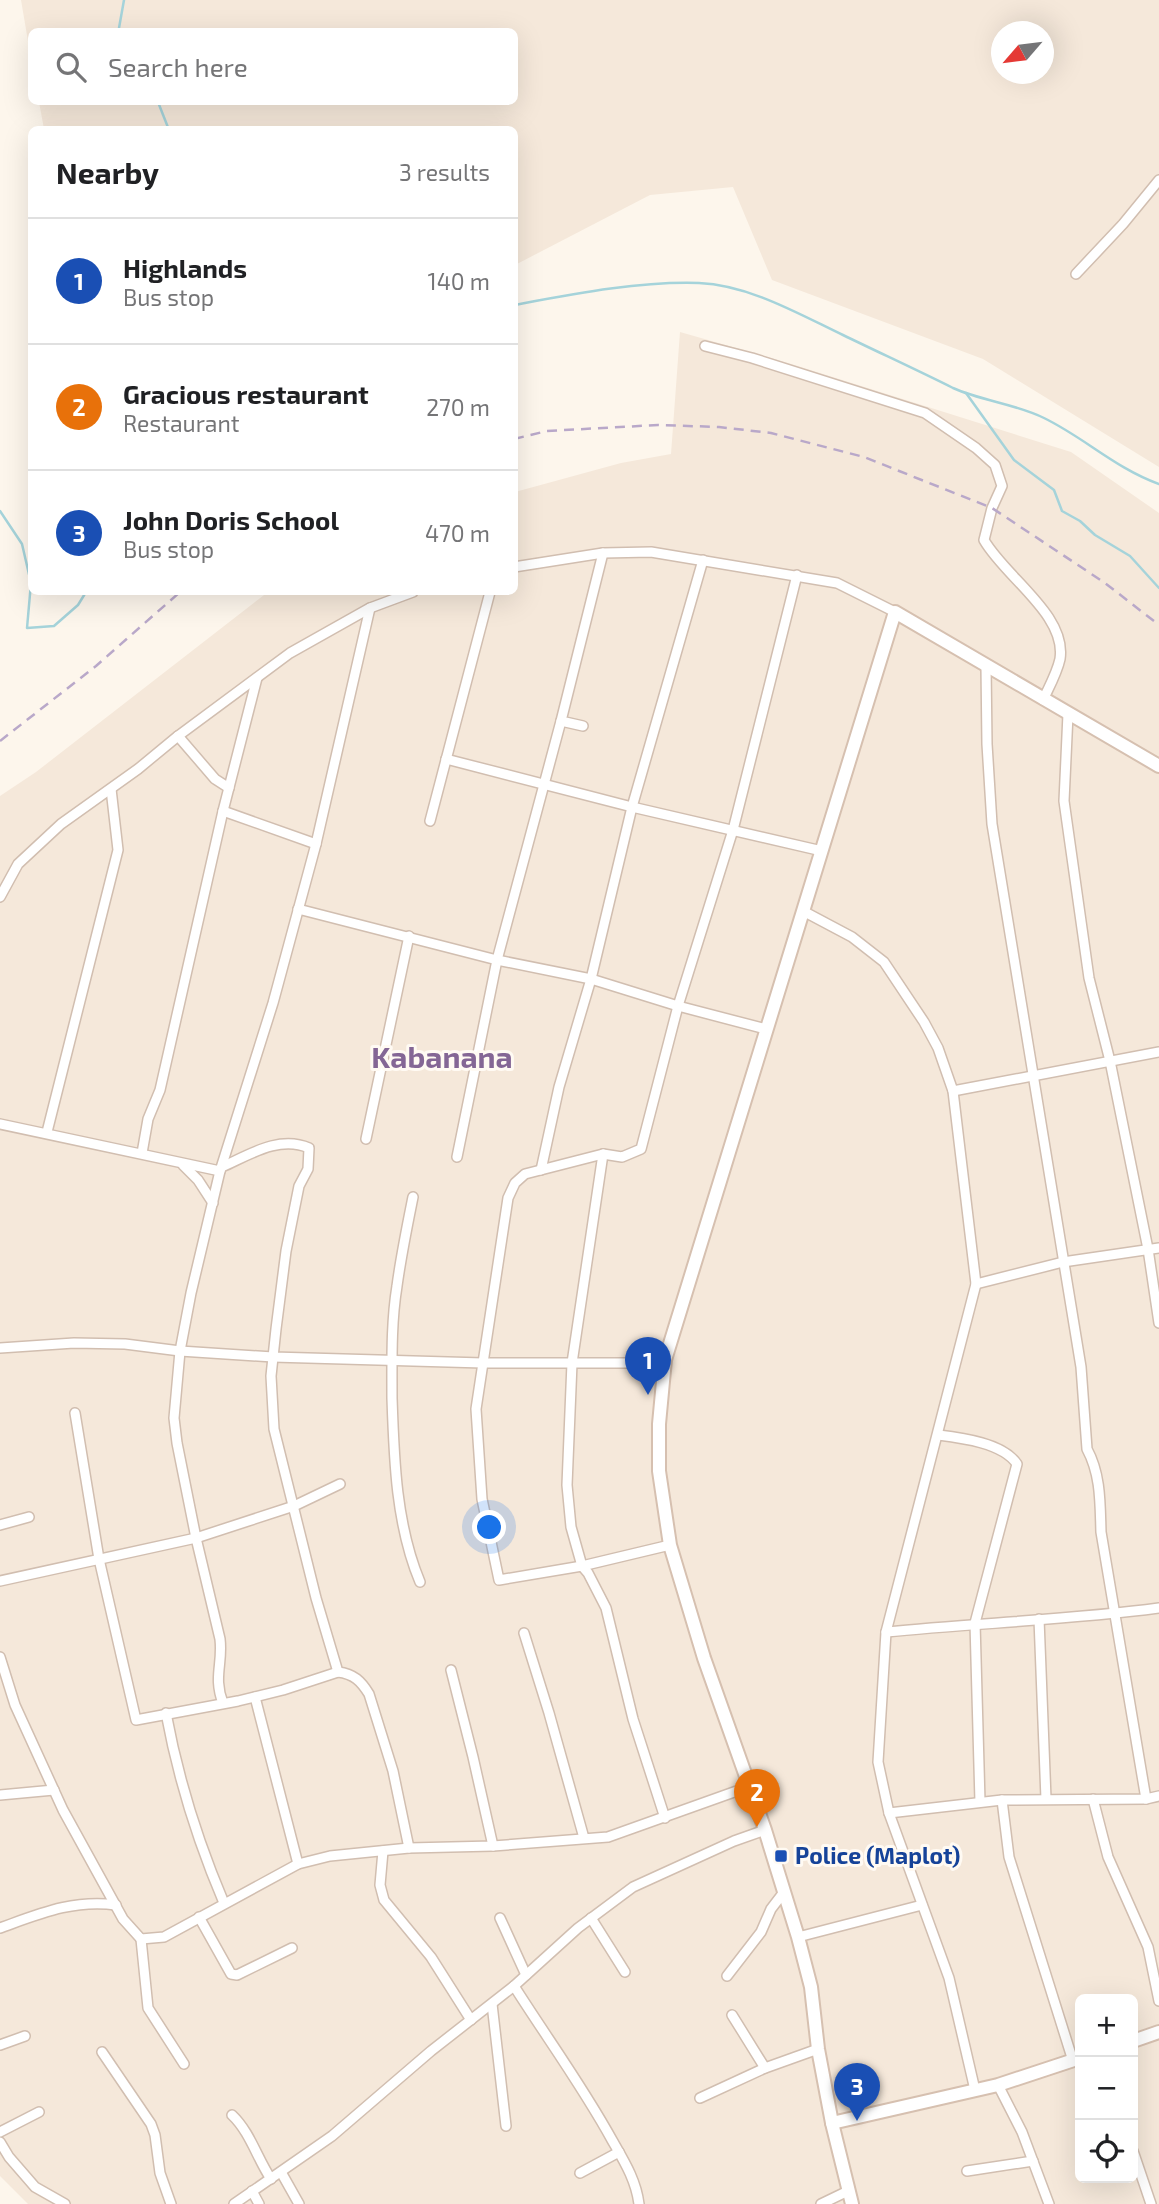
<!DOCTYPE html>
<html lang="en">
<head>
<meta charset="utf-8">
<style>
	body { margin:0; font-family:"Exo 2",sans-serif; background:#f6f6f6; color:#202124 }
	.controls { position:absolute; right:21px; bottom:21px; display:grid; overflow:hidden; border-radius:10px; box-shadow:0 7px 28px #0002 }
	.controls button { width:63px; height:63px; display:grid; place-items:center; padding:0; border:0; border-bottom:2px solid #e0e0e0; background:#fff; color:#202124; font:35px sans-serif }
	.compass { position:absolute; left:991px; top:21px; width:63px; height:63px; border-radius:50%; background:#fff; box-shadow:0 7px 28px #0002; rotate:242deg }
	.you { position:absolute; left:490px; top:1528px; width:24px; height:24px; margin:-18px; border:5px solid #fff; border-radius:50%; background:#1a73e8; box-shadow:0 0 0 10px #1a73e833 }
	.badge { display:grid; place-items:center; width:46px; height:46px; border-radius:50%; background:#e76f51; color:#fff; font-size:23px; font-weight:700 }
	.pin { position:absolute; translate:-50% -58px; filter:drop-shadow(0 2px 4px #0008) }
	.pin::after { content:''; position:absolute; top:37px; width:24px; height:21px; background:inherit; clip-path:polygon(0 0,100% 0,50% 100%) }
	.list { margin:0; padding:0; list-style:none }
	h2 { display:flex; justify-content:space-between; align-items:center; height:91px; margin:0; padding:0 28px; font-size:30px }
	h2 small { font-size:23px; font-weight:400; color:#757577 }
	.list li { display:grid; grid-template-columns:46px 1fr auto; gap:21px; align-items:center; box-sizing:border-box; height:126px; padding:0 28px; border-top:2px solid #e0e0e0 }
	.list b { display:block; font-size:26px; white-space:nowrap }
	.list p { margin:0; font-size:23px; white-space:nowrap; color:#757577 }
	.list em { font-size:23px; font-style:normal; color:#757577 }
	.icon { flex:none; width:38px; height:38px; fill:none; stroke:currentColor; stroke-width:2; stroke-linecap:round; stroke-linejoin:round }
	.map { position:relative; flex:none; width:1159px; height:2204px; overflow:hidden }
	.search { position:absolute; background:#fff; box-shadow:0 7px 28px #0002; left:28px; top:28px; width:490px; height:77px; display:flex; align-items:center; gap:18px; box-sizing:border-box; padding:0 24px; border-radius:10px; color:#757577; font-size:26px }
	.panel { position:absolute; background:#fff; box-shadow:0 7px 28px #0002; left:28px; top:126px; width:490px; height:469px; border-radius:10px }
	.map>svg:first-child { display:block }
</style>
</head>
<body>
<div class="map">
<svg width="1159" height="2204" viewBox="0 0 1159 2204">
	<rect width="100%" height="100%" fill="#fdf6ec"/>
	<g fill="#f5e8da" fill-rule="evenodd">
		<path d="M 21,0 L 1159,0 L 1159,467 L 983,359 L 772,280 L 733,187 L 650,195 L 515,265 L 514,130 L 44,129 L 39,102 L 514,102 L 514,32 L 32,32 L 31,59 ZM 1002,32 L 1044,32 L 1044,74 L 1002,74 Z"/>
		<path d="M 680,332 L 788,363 L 1071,452 L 1159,513 L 1159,2204 L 28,2204 L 0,2176 L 0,796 L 36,772 L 268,592 L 514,592 L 515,492 L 621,463 L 671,454 ZM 1080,1999 L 1133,1999 L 1133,2178 L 1080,2178 Z"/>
	</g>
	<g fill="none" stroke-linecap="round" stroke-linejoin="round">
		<g stroke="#a5d3da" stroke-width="2.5">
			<polyline points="121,32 119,28 124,0"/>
			<polyline points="158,102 169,130"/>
			<path d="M 514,305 C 573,294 639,281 699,283 C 749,285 799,314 843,335 C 880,353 917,370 953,388 C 982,401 1016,404 1044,418 C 1085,438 1115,468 1159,484"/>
			<polyline points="966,393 1014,460 1054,490 1062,511 1080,521 1095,535 1130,556 1159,588"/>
			<polyline points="0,511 22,544 31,583 27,628 54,626 78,605 86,592"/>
		</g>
		<defs>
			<g id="street">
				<polyline points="1076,274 1123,224 1159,180"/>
				<path d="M 705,346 L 752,358 L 925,413 L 976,448 L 995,465 L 1002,486 L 992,508 L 984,540 C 1005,577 1067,615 1060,659 C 1057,673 1049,687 1043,700"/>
				<polyline points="514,567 603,553 651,552 837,583 895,612"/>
				<path d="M 986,666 L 987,744 L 992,824 L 1081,1367 L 1087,1449 C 1101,1475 1100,1503 1101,1532 L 1146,1799"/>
				<polyline points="1068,714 1064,801 1089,978 1110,1061 1148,1249 1159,1323"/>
				<polyline points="583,726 561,721 603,553"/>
				<polyline points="178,736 215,779 229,788"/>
				<polyline points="446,759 632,807 822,851"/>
				<polyline points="223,811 316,844"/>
				<polyline points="430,821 490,592"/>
				<polyline points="0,897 18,864 61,824 138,769 178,736 290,653 370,608 413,592"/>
				<polyline points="298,909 497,960 591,979 678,1006 766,1029"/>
				<polyline points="803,911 852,937 884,962 924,1022 938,1048 953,1091 976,1284 886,1632 878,1762 889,1813 949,1978 975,2090"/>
				<polyline points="953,1091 1159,1052"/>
				<polyline points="0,1124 220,1171"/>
				<polyline points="47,1132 118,850 111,789"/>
				<polyline points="366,1139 409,936"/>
				<polyline points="142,1153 148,1119 160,1090 223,811 257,678"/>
				<polyline points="603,1154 572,1363 567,1485 571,1527 582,1566 588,1573 606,1608 633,1719 665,1818"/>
				<polyline points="457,1157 497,960 561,721"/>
				<polyline points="183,1165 198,1180 213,1203"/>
				<path d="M 222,1167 C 249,1155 279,1135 309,1148 L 308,1169 L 299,1186 L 286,1251 L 276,1329 L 271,1376 L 274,1429 L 316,1598 L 338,1672 C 354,1674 361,1681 369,1694 L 393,1771 L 409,1848"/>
				<polyline points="541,1170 559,1087 591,979 632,807 703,560"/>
				<path d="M 413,1197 C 407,1227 401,1256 397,1286 C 391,1323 392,1361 392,1398 C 394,1459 396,1525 420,1582"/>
				<polyline points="976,1284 1063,1262 1159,1248"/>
				<polyline points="0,1348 74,1343 125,1344 180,1351 273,1357 483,1363 630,1363 665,1360"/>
				<polyline points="75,1413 99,1559 136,1720 238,1701 283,1690 338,1672"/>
				<path d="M 938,1435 C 962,1438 1003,1443 1017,1464 L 975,1623 L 980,1802"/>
				<polyline points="0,1525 29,1517"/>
				<polyline points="670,1545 582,1566 499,1580 482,1499 476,1409 508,1198 515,1183 525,1174 603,1154 622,1157 641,1149 678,1006 733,830 797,575"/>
				<polyline points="0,1581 196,1538 294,1506 340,1484"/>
				<polyline points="1039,1619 1046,1799"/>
				<path d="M 886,1632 C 977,1623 1069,1620 1159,1608"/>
				<polyline points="524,1633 549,1713 584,1838"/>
				<polyline points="0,1657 15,1705 63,1810 123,1919 141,1939 164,1937 298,1864 330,1856 409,1848 493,1846 608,1837 748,1787"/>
				<polyline points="451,1670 473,1757 493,1846"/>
				<polyline points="255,1697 298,1864"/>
				<path d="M 223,1703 C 213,1677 223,1664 220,1639 L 196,1538 L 177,1443 L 174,1418 L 180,1351 L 191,1293 L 220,1171 L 273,1003 L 316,844 L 370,608"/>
				<path d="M 166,1713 C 178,1778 198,1842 224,1903"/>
				<polyline points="0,1795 54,1790"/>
				<polyline points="1093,1799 1108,1857 1148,1947 1159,2001"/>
				<polyline points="1002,1800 1009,1857 1073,2061"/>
				<polyline points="889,1813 1002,1800 1146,1799 1159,1796"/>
				<polyline points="383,1851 380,1885 384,1900 431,1957 471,2020"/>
				<polyline points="199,1917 231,1974 237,1975 292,1948"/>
				<polyline points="500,1918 526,1975"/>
				<polyline points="591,1918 625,1972"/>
				<path d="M 0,1928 C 39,1914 74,1899 116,1905"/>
				<polyline points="798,1937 922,1905"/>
				<polyline points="141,1939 148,2008 184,2064"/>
				<polyline points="727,1976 761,1932 771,1909 784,1892"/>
				<path d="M 514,1986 C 547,2038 583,2087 612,2140 C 624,2161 636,2180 639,2204"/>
				<polyline points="492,2004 506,2126"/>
				<polyline points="732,2015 765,2068"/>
				<polyline points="0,2045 25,2036"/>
				<polyline points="102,2052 151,2124 155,2135 160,2173 171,2204"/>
				<polyline points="998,2085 1022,2132 1049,2204"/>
				<polyline points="700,2098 765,2068 818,2049"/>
				<path d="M 232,2115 C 250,2132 257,2158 271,2179"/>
				<polyline points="0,2132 39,2112"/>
				<polyline points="0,2142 9,2157 35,2187 65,2204"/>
				<polyline points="1133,2151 1151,2204"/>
				<polyline points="967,2171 1033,2161"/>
				<polyline points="281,2172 299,2204"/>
				<polyline points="580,2173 619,2152"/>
				<polyline points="252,2191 259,2204"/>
				<polyline points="234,2204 332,2136 431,2051 514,1986 578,1928 633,1887 734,1841 765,1830"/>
				<polyline points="821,2204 848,2191"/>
			</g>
			<g id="secondary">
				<polyline points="1133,2041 1159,2032"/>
				<polyline points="832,2123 998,2085 1080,2058"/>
				<polyline points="852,2204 832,2123 818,2049 811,1987 798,1937 765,1830 704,1658 670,1545 659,1471 659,1424 665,1360 895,612 1159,766"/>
			</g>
		</defs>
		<use href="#street" stroke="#d1beb0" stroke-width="12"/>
		<use href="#secondary" stroke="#d6c0b0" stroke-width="16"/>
		<use href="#street" stroke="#fff" stroke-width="9"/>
		<use href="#secondary" stroke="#fff" stroke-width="12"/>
		<g stroke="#b9a8c9" stroke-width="2.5" stroke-dasharray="10 7" stroke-linecap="butt">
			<polyline points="514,439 547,431 658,425 719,427 771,433 864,457 992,508 1105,583 1159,625"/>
			<polyline points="0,741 96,666 180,592"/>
		</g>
	</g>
	<rect fill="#1a4fb4" stroke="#fffaf3" stroke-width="2.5" x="774" y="1849" width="14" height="14" rx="3.5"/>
	<g text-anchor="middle" stroke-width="6" stroke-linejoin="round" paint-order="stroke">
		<g font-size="23" font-weight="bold" fill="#164399" stroke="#fffaf3" text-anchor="start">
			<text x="795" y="1864">Police (Maplot)</text>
		</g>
		<g font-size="30" font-weight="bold" fill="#846695" stroke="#fffaf3">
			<text x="442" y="1068">Kabanana</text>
		</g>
	</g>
</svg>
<div class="controls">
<button>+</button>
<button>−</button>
<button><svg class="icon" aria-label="locate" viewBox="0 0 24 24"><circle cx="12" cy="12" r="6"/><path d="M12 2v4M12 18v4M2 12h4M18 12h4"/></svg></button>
</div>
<svg class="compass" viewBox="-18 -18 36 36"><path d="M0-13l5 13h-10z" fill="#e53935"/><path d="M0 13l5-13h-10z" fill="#757577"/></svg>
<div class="you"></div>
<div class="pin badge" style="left:648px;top:1395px;background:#1a4fb4">1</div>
<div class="pin badge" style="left:757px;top:1827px;background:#e8710a">2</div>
<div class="pin badge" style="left:857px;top:2121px;background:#1a4fb4">3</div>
<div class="search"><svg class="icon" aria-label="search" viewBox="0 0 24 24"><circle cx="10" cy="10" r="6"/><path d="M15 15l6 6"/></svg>Search here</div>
<section class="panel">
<h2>Nearby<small>3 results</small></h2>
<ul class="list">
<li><span class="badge" style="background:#1a4fb4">1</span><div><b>Highlands</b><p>Bus stop</p></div><em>140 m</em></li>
<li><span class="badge" style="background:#e8710a">2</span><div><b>Gracious restaurant</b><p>Restaurant</p></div><em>270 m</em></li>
<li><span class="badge" style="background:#1a4fb4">3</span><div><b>John Doris School</b><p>Bus stop</p></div><em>470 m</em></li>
</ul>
</section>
</div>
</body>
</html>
